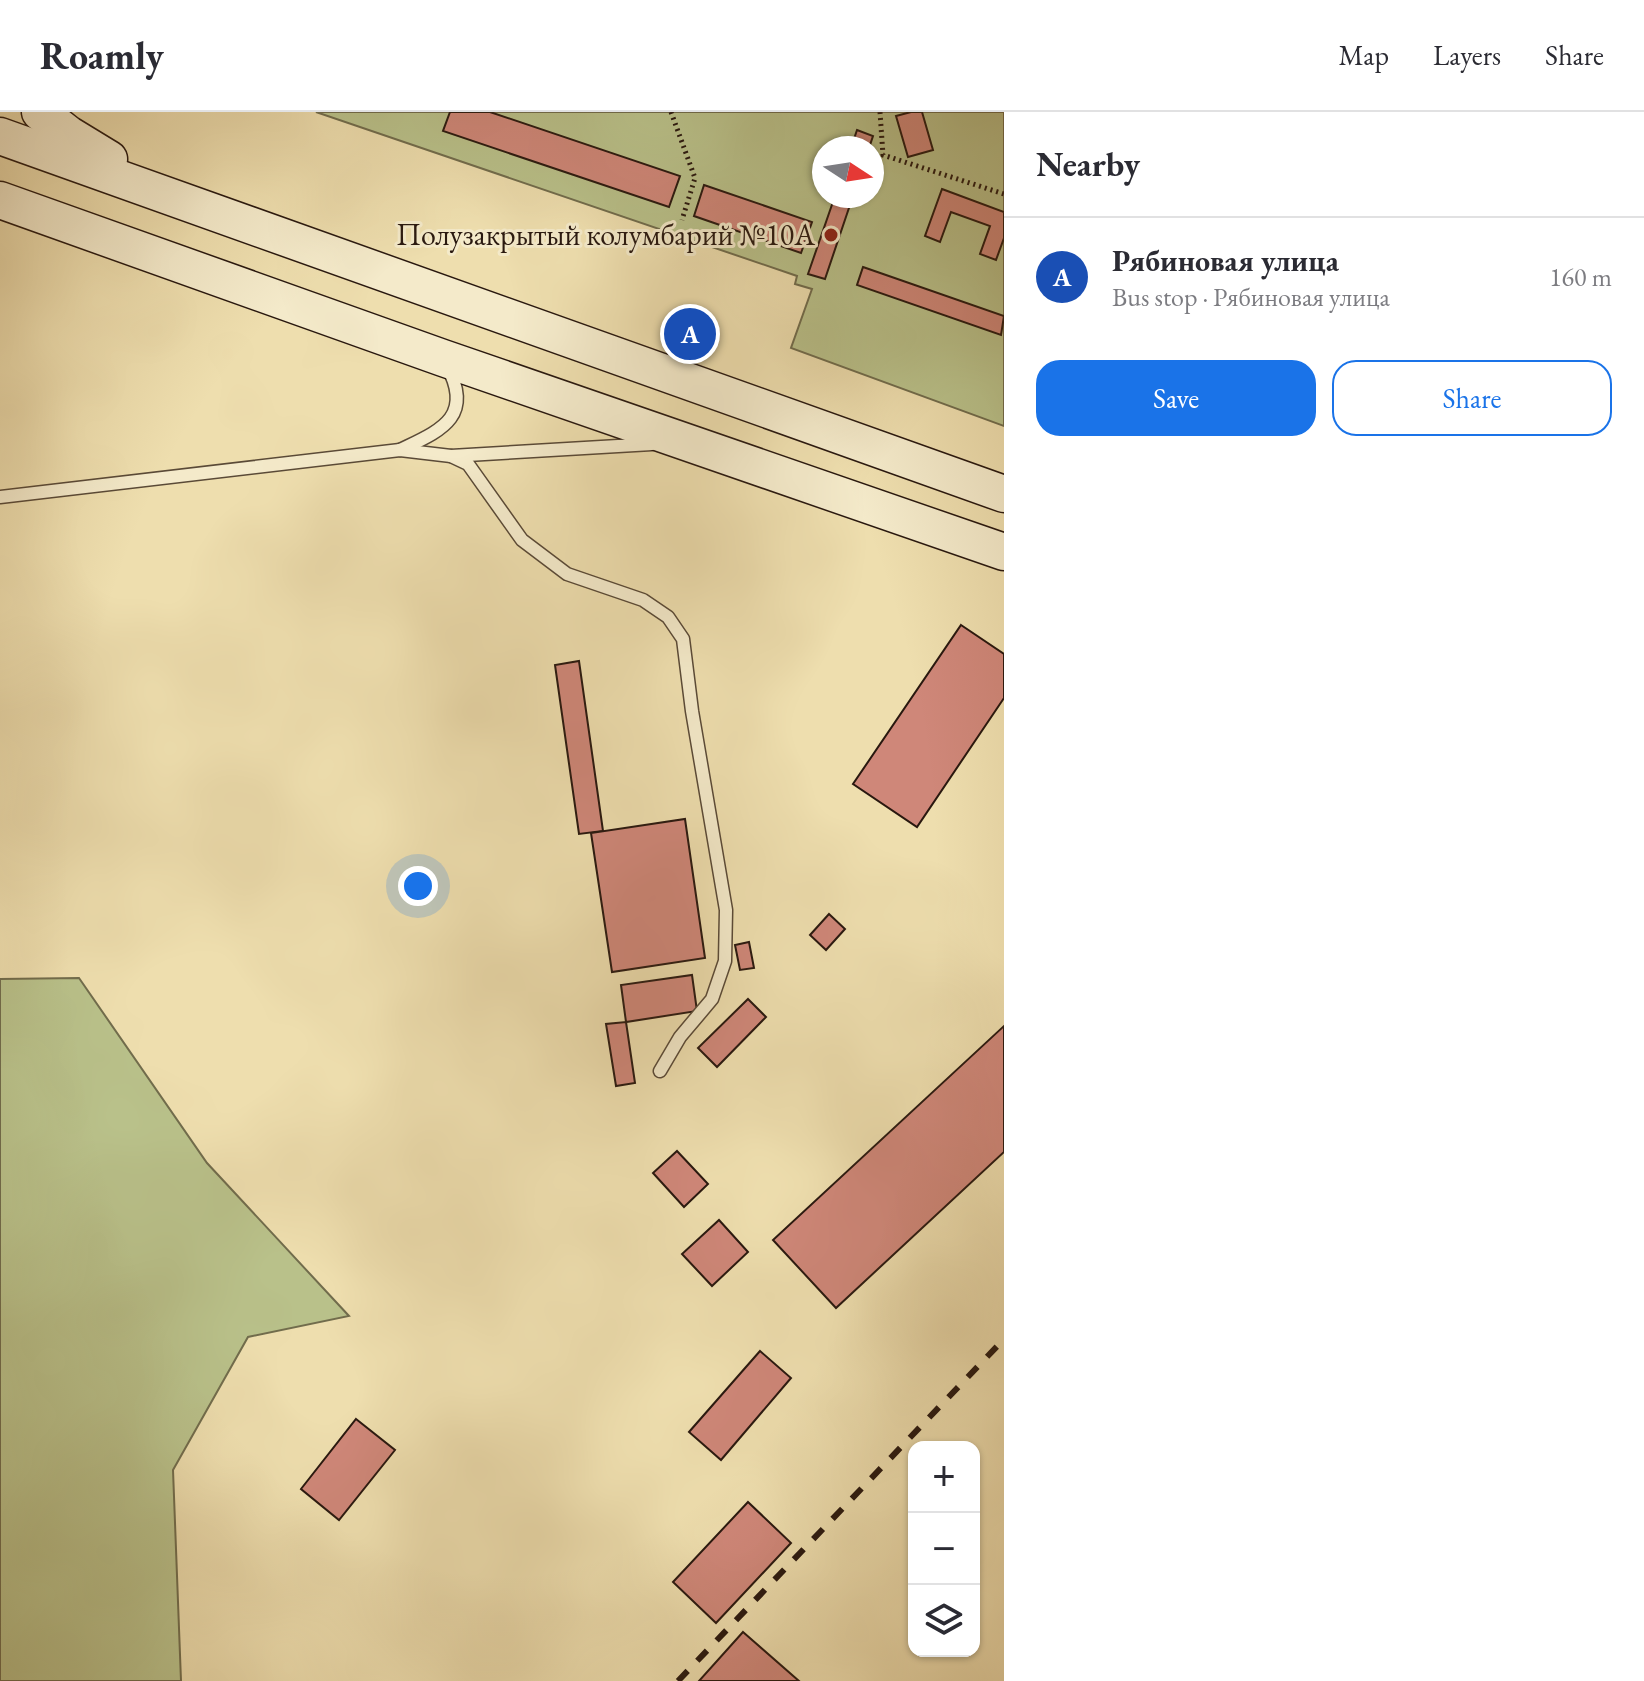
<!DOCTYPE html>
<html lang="en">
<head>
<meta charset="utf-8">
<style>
	body { margin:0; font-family:"EB Garamond",serif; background:#f2f2f3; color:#2b2b33 }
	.controls { position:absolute; right:24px; bottom:24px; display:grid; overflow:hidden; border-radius:16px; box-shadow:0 2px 6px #0004 }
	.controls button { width:72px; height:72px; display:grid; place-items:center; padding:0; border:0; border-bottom:2px solid #e1e1e2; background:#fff; color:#2b2b33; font:40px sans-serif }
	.compass { position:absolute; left:812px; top:24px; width:72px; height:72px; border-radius:50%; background:#fff; box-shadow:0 2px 6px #0004; rotate:102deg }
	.you { position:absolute; left:418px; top:774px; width:28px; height:28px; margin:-20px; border:6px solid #fff; border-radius:50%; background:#1a73e8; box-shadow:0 0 0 12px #1a73e833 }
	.badge { display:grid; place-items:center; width:52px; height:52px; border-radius:50%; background:#1a73e8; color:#fff; font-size:26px; font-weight:700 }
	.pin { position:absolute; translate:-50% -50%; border:4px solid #fff; box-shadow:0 2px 8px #0006 }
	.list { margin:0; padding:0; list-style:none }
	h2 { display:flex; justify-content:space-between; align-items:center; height:104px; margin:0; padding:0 32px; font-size:34px }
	h2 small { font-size:26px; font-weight:400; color:#7c7c81 }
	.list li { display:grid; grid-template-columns:52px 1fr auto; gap:24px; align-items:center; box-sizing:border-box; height:120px; padding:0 32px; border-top:2px solid #e1e1e2 }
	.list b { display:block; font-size:30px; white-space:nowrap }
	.list p { margin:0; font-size:26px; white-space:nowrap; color:#7c7c81 }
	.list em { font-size:26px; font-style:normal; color:#7c7c81 }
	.actions { display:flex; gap:16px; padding:24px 32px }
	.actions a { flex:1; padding:18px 0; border:2px solid #1a73e8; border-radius:24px; text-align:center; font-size:28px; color:#1a73e8 }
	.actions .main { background:#1a73e8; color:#fff }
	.icon { flex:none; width:44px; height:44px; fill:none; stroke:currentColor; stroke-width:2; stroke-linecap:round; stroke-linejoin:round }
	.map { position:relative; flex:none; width:1004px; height:1569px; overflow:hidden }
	header { display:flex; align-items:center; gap:48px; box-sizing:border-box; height:112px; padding:0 40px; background:#fff; border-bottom:2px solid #e1e1e2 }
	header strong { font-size:38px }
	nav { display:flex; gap:44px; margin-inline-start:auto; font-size:28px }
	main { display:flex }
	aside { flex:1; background:#fff }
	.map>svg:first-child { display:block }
</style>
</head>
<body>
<header>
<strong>Roamly</strong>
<nav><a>Map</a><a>Layers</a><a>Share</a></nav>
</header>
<main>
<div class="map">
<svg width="1004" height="1569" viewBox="0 0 1004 1569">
	<rect width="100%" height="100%" fill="#eedeae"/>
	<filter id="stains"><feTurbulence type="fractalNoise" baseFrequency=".0025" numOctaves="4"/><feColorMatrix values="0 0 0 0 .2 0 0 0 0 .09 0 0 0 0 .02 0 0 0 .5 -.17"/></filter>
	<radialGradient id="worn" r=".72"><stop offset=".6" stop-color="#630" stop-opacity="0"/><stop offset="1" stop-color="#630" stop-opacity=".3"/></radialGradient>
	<g fill="#b9c18a" stroke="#716c4c" stroke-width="2" fill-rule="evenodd">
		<path d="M 316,0 L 1004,0 L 1004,314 L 791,236 L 812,177 L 795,172 L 797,164 ZM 824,36 L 872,36 L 872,84 L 824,84 Z"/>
		<polygon points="79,866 207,1051 349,1204 248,1225 173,1358 181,1569 0,1569 0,867"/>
	</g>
	<g fill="#cf8779" stroke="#29180f" stroke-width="2">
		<polygon points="450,0 490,0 680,64 669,95 443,19"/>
		<polygon points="911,0 922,0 933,38 908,45 896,4"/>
		<polygon points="857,18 873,24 869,36 851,36"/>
		<polygon points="704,73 812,110 801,141 694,104"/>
		<polygon points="942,77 1004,100 1004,126 996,148 980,142 990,114 951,100 940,130 925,124"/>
		<polygon points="835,84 853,84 825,167 808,162"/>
		<polygon points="863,155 1004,204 1001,223 857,173"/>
		<polygon points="961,513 1004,542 1004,586 917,715 853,672"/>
		<polygon points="579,549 603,719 579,722 555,553"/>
		<polygon points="685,707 705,846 612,860 591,721"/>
		<polygon points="829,802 845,817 826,838 810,823"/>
		<polygon points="749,830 754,856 740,858 735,833"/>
		<polygon points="692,863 697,899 626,910 621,873"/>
		<polygon points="748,887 766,905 717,955 698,936"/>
		<polygon points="626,910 635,971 616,974 606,912"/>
		<polygon points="1004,914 1004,1040 836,1196 773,1128"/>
		<polygon points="677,1039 708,1072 684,1095 653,1061"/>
		<polygon points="719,1108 748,1140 712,1174 682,1142"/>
		<polygon points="760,1239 791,1266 721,1348 689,1320"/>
		<polygon points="356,1307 395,1338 339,1408 301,1377"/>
		<polygon points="748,1390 791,1431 716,1511 673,1470"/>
		<polygon points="743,1520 799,1569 699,1569"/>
	</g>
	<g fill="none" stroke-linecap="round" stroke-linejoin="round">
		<defs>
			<g id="service">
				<path d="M 400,338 C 439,319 475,306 447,254"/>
				<polyline points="451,344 468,352 522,428 567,462 643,488 668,505 683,527 692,599 726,798 725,849 712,887 680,925 660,959"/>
				<polyline points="0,385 400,338 451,344 652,332"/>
			</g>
			<g id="secondary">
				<polyline points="40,0 68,22 109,47"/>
				<polyline points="0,24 1004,382"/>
				<polyline points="0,88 443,246 1004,440"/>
			</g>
		</defs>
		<use href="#service" stroke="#5a4a37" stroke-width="15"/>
		<use href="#secondary" stroke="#29180f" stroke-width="39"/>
		<g stroke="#29180f" stroke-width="5" stroke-dasharray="2 4" stroke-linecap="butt">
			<polyline points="671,0 695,66 682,108"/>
			<polyline points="880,0 883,43 1004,82"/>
		</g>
		<use href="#service" stroke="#f4eaca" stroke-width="12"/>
		<use href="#secondary" stroke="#f4eaca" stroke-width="36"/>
		<polyline stroke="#29180f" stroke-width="6" stroke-dasharray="14 14" stroke-linecap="butt" points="678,1569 1004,1227"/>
	</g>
	<circle fill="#8f2418" stroke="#f4eaca" stroke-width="3" cx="831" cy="123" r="8"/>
	<g text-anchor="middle" stroke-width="6" stroke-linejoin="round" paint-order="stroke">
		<g font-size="30" fill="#29180f" stroke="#f4eaca" text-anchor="end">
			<text x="815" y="133">Полузакрытый колумбарий №10А</text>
		</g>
	</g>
	<rect width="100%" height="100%" filter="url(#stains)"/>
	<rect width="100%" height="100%" fill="url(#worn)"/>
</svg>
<div class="controls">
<button>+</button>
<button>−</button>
<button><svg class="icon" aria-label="layers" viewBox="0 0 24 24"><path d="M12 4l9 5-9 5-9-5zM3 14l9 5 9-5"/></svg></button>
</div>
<svg class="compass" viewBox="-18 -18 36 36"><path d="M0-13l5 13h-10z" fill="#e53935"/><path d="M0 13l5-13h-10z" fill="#7c7c81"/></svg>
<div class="you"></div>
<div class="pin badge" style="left:690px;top:222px;background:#1a4fb4">A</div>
</div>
<aside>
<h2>Nearby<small></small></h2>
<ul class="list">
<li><span class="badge" style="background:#1a4fb4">A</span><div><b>Рябиновая улица</b><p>Bus stop · Рябиновая улица</p></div><em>160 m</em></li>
</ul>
<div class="actions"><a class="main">Save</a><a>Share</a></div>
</aside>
</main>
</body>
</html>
